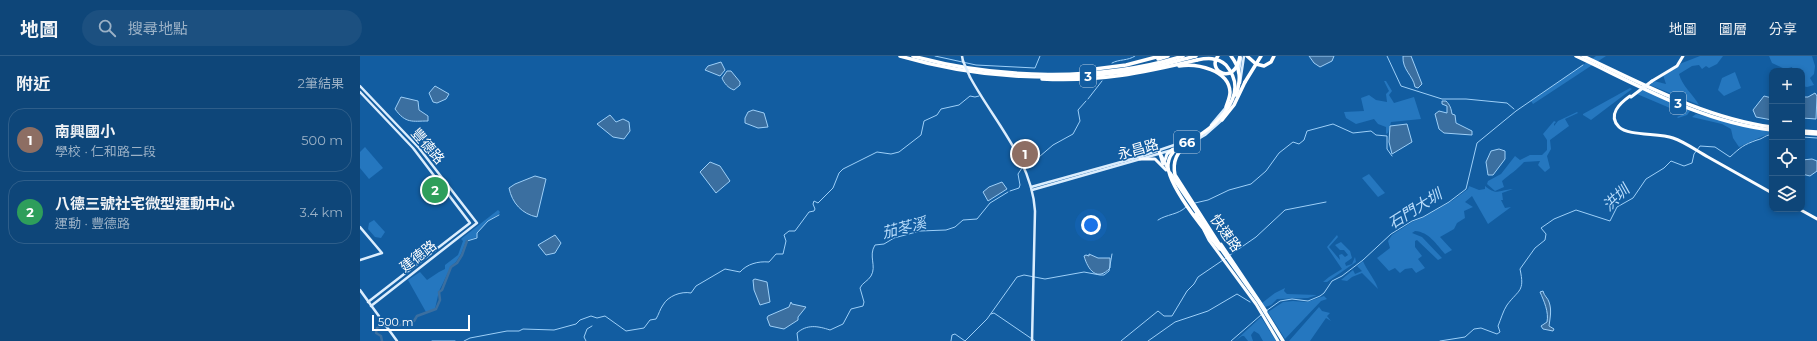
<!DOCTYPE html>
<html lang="zh-TW">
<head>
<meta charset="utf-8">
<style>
	body { margin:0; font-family:Montserrat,"Noto Sans TC",sans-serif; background:#1c5080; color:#f1f3f6 }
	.controls { position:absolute; right:12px; top:12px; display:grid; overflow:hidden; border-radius:8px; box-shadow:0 2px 6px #0003 }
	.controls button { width:36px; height:36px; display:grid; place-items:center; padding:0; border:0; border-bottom:1px solid #2e5e8a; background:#0e4679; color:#f1f3f6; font:20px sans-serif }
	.scale { position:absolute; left:12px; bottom:10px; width:98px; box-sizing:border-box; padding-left:4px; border:2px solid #fff; border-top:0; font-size:11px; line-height:14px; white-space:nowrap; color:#fff; -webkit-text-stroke:3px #125da1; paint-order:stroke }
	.you { position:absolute; left:731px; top:169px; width:14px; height:14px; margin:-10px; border:3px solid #fff; border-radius:50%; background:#1a73e8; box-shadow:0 0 0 6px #1a73e833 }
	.badge { display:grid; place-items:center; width:26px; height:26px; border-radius:50%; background:#e797bd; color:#fff; font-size:13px; font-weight:700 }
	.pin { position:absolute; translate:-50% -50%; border:2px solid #fff; box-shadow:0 1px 4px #0006 }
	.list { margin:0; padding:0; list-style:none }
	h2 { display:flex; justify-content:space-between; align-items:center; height:52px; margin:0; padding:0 16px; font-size:17px }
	h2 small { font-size:13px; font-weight:400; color:#9bb1c6 }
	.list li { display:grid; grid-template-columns:26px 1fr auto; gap:12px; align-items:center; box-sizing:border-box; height:64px; margin:0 8px 8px; padding:0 8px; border:1px solid #2e5e8a; border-radius:16px }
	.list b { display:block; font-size:15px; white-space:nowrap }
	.list p { margin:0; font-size:13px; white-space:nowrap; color:#9bb1c6 }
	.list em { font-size:13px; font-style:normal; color:#9bb1c6 }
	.icon { flex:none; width:22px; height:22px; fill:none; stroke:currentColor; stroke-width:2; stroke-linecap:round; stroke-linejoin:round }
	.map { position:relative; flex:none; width:1457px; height:285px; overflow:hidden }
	header { display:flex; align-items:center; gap:24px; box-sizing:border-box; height:56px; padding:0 20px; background:#0e4679; border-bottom:1px solid #2e5e8a }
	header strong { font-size:19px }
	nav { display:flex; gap:22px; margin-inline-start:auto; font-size:14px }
	.search { width:280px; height:36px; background:#1c5080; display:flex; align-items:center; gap:10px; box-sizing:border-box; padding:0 14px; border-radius:22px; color:#9bb1c6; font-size:15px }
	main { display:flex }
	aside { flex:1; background:#0e4679 }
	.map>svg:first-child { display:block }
</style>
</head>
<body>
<header>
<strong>地圖</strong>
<div class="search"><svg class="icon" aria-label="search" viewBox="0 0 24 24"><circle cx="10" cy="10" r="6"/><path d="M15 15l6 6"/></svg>搜尋地點</div>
<nav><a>地圖</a><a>圖層</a><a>分享</a></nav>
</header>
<main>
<aside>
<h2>附近<small>2筆結果</small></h2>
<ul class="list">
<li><span class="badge" style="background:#8d6e63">1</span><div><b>南興國小</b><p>學校 · 仁和路二段</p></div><em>500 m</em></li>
<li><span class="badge" style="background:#2e9e5b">2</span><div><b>八德三號社宅微型運動中心</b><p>運動 · 豐德路</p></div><em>3.4 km</em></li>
</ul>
</aside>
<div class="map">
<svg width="1457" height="285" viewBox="0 0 1457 285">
	<rect width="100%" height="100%" fill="#125da1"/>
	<g fill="#2577bf">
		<polygon points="1236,0 1246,0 1173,48 1171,45"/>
		<path d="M 1340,0 L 1363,0 L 1357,8 L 1349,12 L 1346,10 L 1342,13 L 1339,9 L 1332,10 L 1319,18 C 1322,30 1333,38 1339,49 L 1290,29 L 1294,25 L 1306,28 L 1303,19 L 1322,7 Z"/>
		<polygon points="1409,0 1452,0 1455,10 1454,18 1450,22 1454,29 1447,31 1442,30 1442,15 1433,15 1432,11 1425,13 1412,7"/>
		<polygon points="1375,16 1381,32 1364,40 1358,34 1362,22"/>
		<polygon points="1024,25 1026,25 1032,35 1029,39 1034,47 1054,41 1061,63 1031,66 1028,77 1026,78 1026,71 1018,68 1014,63 996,68 986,62 984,56 1004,55 1001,42 1009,39 1016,44 1027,46 1026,38 1029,35"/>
		<polygon points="1270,32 1272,33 1231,64 1223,59 1223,58"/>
		<polygon points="1283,33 1330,55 1327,59 1318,62 1317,61 1324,58 1277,38"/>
		<path d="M 1217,56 L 1218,57 L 1205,63 L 1209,70 L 1190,84 L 1191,93 L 1187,100 L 1190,112 L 1185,116 L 1178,109 L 1180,105 L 1164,106 C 1157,114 1150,118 1142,125 L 1144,131 L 1135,135 L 1127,128 L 1128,125 L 1141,118 L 1155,100 L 1160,104 L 1170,99 L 1182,99 L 1187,94 L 1187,84 L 1183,78 L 1194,65 L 1196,66 L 1194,68 L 1194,70 L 1198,65 Z"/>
		<polygon points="1336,58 1412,76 1412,78 1403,80 1379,91 1373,82 1371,73 1362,68 1332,61"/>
		<polygon points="5,91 23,112 9,123 0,112 0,96"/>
		<polygon points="1009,118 1025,137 1018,141 1002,122"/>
		<path d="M 1109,130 L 1119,134 L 1125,133 L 1125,130 C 1137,140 1139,134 1153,133 L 1142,137 L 1143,144 L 1141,144 L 1145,152 L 1151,151 L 1128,168 L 1112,140 L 1105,146 L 1113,151 L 1104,155 L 1105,162 L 1097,167 L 1094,173 L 1080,181 L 1092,194 L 1085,198 C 1076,188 1069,176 1055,175 L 1052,177 L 1062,181 L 1082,202 L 1078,204 L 1057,184 L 1055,185 L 1055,191 L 1062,200 L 1058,203 L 1065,212 L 1056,217 L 1052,212 L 1045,213 L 1040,217 L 1035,212 L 1029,215 L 1017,202 L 1030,192 L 1028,185 L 1032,179 L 1052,166 L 1062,162 L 1092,145 L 1108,133 Z"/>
		<polygon points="138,154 140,156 139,158 128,165 117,177 117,181 106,185 101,198 96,206 91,210 84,225 79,235 75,253 66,256 48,224 60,216 67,224 79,216 85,213 85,209 98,199 103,185 101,183"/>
		<polygon points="14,164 25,176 21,182 15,181 8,173 9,167"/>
		<polygon points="977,179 978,181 969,191 980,204 979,199 982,198 985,201 988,199 984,194 980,194 975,189 981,186 990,195 992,202 985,207 986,210 992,208 995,201 996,206 967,226 963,226 969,221 982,213 967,191"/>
		<path d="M 1003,205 C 1007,215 1015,223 1018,233 L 1002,217 L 992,221 L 987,225 L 981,224 L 993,214 L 995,218 L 1002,215 L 997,210 Z"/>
		<polygon points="925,232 924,235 927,238 957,239 948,242 917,243 911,249 905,251 902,247 915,237"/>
		<polygon points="964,240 967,243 961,245 925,283 908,256 923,246 933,245 947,246"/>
		<polygon points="959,251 962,255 970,257 967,260 971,265 966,262 950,285 929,285"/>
		<polygon points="901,261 916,285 903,285 899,278 894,275 891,279 893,285 888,285 884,280 882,280 875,285"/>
	</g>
	<g fill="#3b6fa0" stroke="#9dcff8">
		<polygon points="949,0 974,0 972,5 960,11 954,7"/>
		<path d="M 1043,0 L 1051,0 L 1062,28 L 1058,32 L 1055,31 C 1053,19 1042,14 1043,0 Z"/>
		<polygon points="361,6 365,14 360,20 345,14 348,10"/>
		<path d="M 367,15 L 371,15 L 380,26 L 380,29 L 374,34 C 368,32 364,27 362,22 Z"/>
		<polygon points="75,30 89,38 86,43 77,47 73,46 69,37"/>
		<polygon points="1455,37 1457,40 1456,63 1442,62 1442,41 1448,41"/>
		<polygon points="1404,40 1412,42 1412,64 1396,61 1393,54"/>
		<path d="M 41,41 L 58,45 L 59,54 L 68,60 L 68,65 C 52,65 46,68 35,53 Z"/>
		<path d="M 1082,45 L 1086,45 C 1090,49 1091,52 1092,58 L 1095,59 L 1096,67 L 1112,75 L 1112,79 L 1084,77 L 1079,73 L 1075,58 L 1079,55 L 1087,57 L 1087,50 L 1082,48 Z"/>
		<polygon points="393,54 404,57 408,71 398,72 385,67 385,62 388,56"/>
		<polygon points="250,59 256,66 263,63 269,66 270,75 264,83 253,81 237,68"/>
		<polygon points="1047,68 1052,86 1032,98 1029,86 1030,70"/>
		<polygon points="1139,93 1145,95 1145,103 1133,119 1128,119 1126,106 1131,95"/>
		<polygon points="1452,103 1457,105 1457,115 1450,120 1442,118 1442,104"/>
		<polygon points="350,106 360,110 370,125 356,137 340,116"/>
		<path d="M 175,120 L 186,123 L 177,161 C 162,158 152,147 149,132 L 155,128 Z"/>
		<polygon points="642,126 647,133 628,145 623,136 629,131"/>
		<polygon points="195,179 201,187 195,197 186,199 178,189"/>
		<path d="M 729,198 L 738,202 L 750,202 L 750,212 C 737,226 728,214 724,200 L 726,199 L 729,200 Z"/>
		<polygon points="395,223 407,226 410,246 400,249 394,234 393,224"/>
		<path d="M 1183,235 C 1184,240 1188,242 1189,246 C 1192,254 1190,262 1189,270 L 1194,273 L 1193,275 L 1183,273 L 1181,270 L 1187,266 C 1189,256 1184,245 1180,236 Z"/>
		<polygon points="431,246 432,248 446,251 438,261 438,264 424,273 410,270 407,262 408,260 429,251"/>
	</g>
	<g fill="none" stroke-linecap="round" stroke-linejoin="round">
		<g stroke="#9dcff8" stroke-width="1">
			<polyline points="575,0 616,9 675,12 680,0"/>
			<polyline points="1027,0 1041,30 1082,43 1106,43 1147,47 1154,53"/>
			<path d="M 752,7 C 759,3 768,5 775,0"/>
			<polyline points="728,43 742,25"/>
			<polyline points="1442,81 1457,82"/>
			<polyline points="679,101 693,89 713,78 720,65 718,54 726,45"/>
			<polyline points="664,110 676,101"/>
			<polyline points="650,135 659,132 660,129 658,118 662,112"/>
			<polyline points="835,147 848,144 869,134 891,128 906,115 919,97 933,86 939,88 944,84 947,75 973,68 993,77 1011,75 1016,79 1027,80 1027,93 1032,100"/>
			<path d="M 798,164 C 807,158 818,159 826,151"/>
			<polyline points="107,185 117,182 117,177 128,165 139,159"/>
			<polyline points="870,199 896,181 925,154 966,146"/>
			<polyline points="906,255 920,245 932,243 948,245 960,240 964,237 972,225 982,220 1003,204 1031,178 1052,165 1063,161 1089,146 1106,133 1117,87 1156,55 1223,9"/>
			<polyline points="631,258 634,257 675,285"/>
			<polyline points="72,285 95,285"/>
			<path d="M 104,285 L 110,282 L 147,275 L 159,275 L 163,273 L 194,274 L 216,268 L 220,264 L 231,260 L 237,262 L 245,260 L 266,275 L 284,272 L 290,264 L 296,263 C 299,258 300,253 303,249 C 308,240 321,235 331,237 L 336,230 L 365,213 L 380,216 C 387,208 398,205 409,206 L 416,198 L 423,198 L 426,185 L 424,179 L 429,175 L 435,175 L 449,156 L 454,155 L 455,153 L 453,148 L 454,145 L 458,147 L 473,132 L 479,117 L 483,113 L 517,96 L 531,98 L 539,96 L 561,79 L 564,65 L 577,59 L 581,53 L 599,49 L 610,40 L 615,41 L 619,40"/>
			<polyline points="226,285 224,281 227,273 232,270"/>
			<path d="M 438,285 L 437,277 C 447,268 458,270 470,274 L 483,268 L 491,253 L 503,250 L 504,246 L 500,232 C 502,227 508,225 511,220 C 517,210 508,200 515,189 L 524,188 L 534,182 L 560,175 L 586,174 L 595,171 L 603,164 L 617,163 L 630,147 L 648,136"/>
			<polyline points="591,285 592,279 595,278 605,285 627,263 657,221 664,219 685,223 724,216 740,219 744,219 749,215 752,198"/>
			<polyline points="761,285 798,255 804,260 812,260 827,235 834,228 838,221 866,202"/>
			<polyline points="788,285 815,266 848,255 877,238 890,246"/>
			<polyline points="871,285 901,259"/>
			<path d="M 1080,285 L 1105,281 L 1114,273 L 1121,272 L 1137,278 L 1140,276 L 1138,270 C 1141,263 1143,255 1147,249 C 1159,233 1165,236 1160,213 L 1175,192 L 1185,184 L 1186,178 L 1181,172 L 1194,163 L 1216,154 L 1250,165 L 1257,151 L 1273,142 L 1286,123 L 1304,112 L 1311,105 L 1324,110 L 1332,107 L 1334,98 L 1340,90 L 1355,91 L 1370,101 C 1381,91 1383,89 1397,84 C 1403,83 1406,78 1412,79"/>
		</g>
		<path stroke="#3b6fa0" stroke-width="2.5" d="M 22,285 L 21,280 L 16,277 L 17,272 C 25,267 32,270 40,269 C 45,268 50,266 54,265 L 57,260 L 76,253 L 80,244 L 79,236 L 82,234 L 91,211 L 97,207 L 102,199 L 107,185"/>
		<g stroke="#dbedfd" stroke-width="2.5">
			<polyline points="602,0 603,5"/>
			<polyline points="879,15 881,2"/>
			<path d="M 610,21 C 633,64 672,104 675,155 L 672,285"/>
			<polyline points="880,27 884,0"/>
			<polyline points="0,30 59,92 117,167 11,250"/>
			<polyline points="0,36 53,92 110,167 8,246"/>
			<polyline points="851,69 867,50"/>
			<polyline points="828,89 845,79 862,64"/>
			<polyline points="671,131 779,101 823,86"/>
			<polyline points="672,134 812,94"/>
			<polyline points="0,171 22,197 0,204"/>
			<polyline points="0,234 37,285"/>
		</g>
		<g stroke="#f9fcff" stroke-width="3">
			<polyline points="1292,25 1317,10 1323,0"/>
			<path d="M 1270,40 C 1260,47 1247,59 1259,71 C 1268,80 1299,77 1313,82 C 1325,86 1337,95 1348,101 C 1369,113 1391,125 1412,137"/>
			<polyline points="799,95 803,108"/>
			<polyline points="800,97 808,113"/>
			<polyline points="780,103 795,103 806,114"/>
			<polyline points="805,104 807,98 813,93"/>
			<polyline points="1439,153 1457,163"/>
			<polyline points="844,174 849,184 896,248 918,285"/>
			<polyline points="861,188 906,255"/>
		</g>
		<g stroke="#fcfeff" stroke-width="3.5">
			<polyline points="810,117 838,158"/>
			<polyline points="836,158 854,184"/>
			<polyline points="859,190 899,246 923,285"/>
		</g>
		<g stroke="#fff" stroke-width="3.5">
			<path d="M 540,0 C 618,23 703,27 783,13 C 801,10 819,4 836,0"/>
			<path d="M 553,0 C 636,23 740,26 823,0"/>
			<path d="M 858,0 C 846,15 875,31 880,0"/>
			<polyline points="887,0 896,8 904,10 911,6 914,0"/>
			<path d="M 1216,0 C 1278,29 1343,67 1412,74"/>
			<path d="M 1223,0 C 1283,28 1345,62 1412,71"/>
			<polyline points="798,3 808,0"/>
			<path d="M 819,10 C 837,7 869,14 870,36 C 870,42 867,47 866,51"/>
			<polyline points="727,14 766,9 800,0"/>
			<path d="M 682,23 C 739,26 782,17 837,4"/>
			<polyline points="862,64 874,49 885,26"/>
			<polyline points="1442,75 1457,76"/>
			<polyline points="1442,77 1457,78"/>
		</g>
		<polyline stroke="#dbedfd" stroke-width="2.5" points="603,5 610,21"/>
		<polyline stroke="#f9fcff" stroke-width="3" points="1271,41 1292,25"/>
		<g stroke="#fff" stroke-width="3.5">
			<path d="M 871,0 C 881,13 881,24 876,39"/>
			<path d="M 837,4 C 847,2 857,1 866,9 C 871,15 875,23 875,31 C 875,49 857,67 843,77 C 830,86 810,90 808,108 C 806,128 846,176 860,193"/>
			<polyline points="885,26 901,0"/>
			<path d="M 829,87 C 817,95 812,105 815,119 L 861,191"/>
		</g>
	</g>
	<g text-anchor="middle" stroke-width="3" stroke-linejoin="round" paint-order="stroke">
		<g fill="#125da1" stroke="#b8cee3" stroke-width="1">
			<rect x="720" y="9" width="16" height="22" rx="3"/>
			<rect x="1310" y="36" width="16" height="22" rx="3"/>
			<rect x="814" y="75" width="26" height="22" rx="3"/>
		</g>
		<g font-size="13" font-weight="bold" fill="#fff">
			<text x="728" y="25">3</text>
			<text x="1318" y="52">3</text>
			<text x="827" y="91">66</text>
		</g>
		<g font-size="14" fill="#fff" stroke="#125da1">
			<text transform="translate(68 90) rotate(49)" y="5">豐德路</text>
			<text transform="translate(778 93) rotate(-16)" y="5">永昌路</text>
			<text transform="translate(866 177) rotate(55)" y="5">快速路</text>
			<text transform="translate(58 200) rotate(-38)" y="5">建德路</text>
		</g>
		<g font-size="15" font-style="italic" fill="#b8dcfb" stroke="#125da1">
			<text transform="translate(1256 142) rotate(-44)" y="5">洪圳</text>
			<text transform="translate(1055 153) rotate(-32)" y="5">石門大圳</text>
			<text transform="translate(544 172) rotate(-14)" y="5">茄苳溪</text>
		</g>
	</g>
</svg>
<div class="controls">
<button>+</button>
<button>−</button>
<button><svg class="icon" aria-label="locate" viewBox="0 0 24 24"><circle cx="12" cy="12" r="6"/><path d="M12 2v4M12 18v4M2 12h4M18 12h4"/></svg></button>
<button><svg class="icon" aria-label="layers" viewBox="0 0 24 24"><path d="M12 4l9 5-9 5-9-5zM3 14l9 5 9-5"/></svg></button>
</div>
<div class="scale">500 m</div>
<div class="you"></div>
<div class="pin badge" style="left:665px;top:98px;background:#8d6e63">1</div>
<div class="pin badge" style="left:75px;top:134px;background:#2e9e5b">2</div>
</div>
</main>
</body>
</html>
